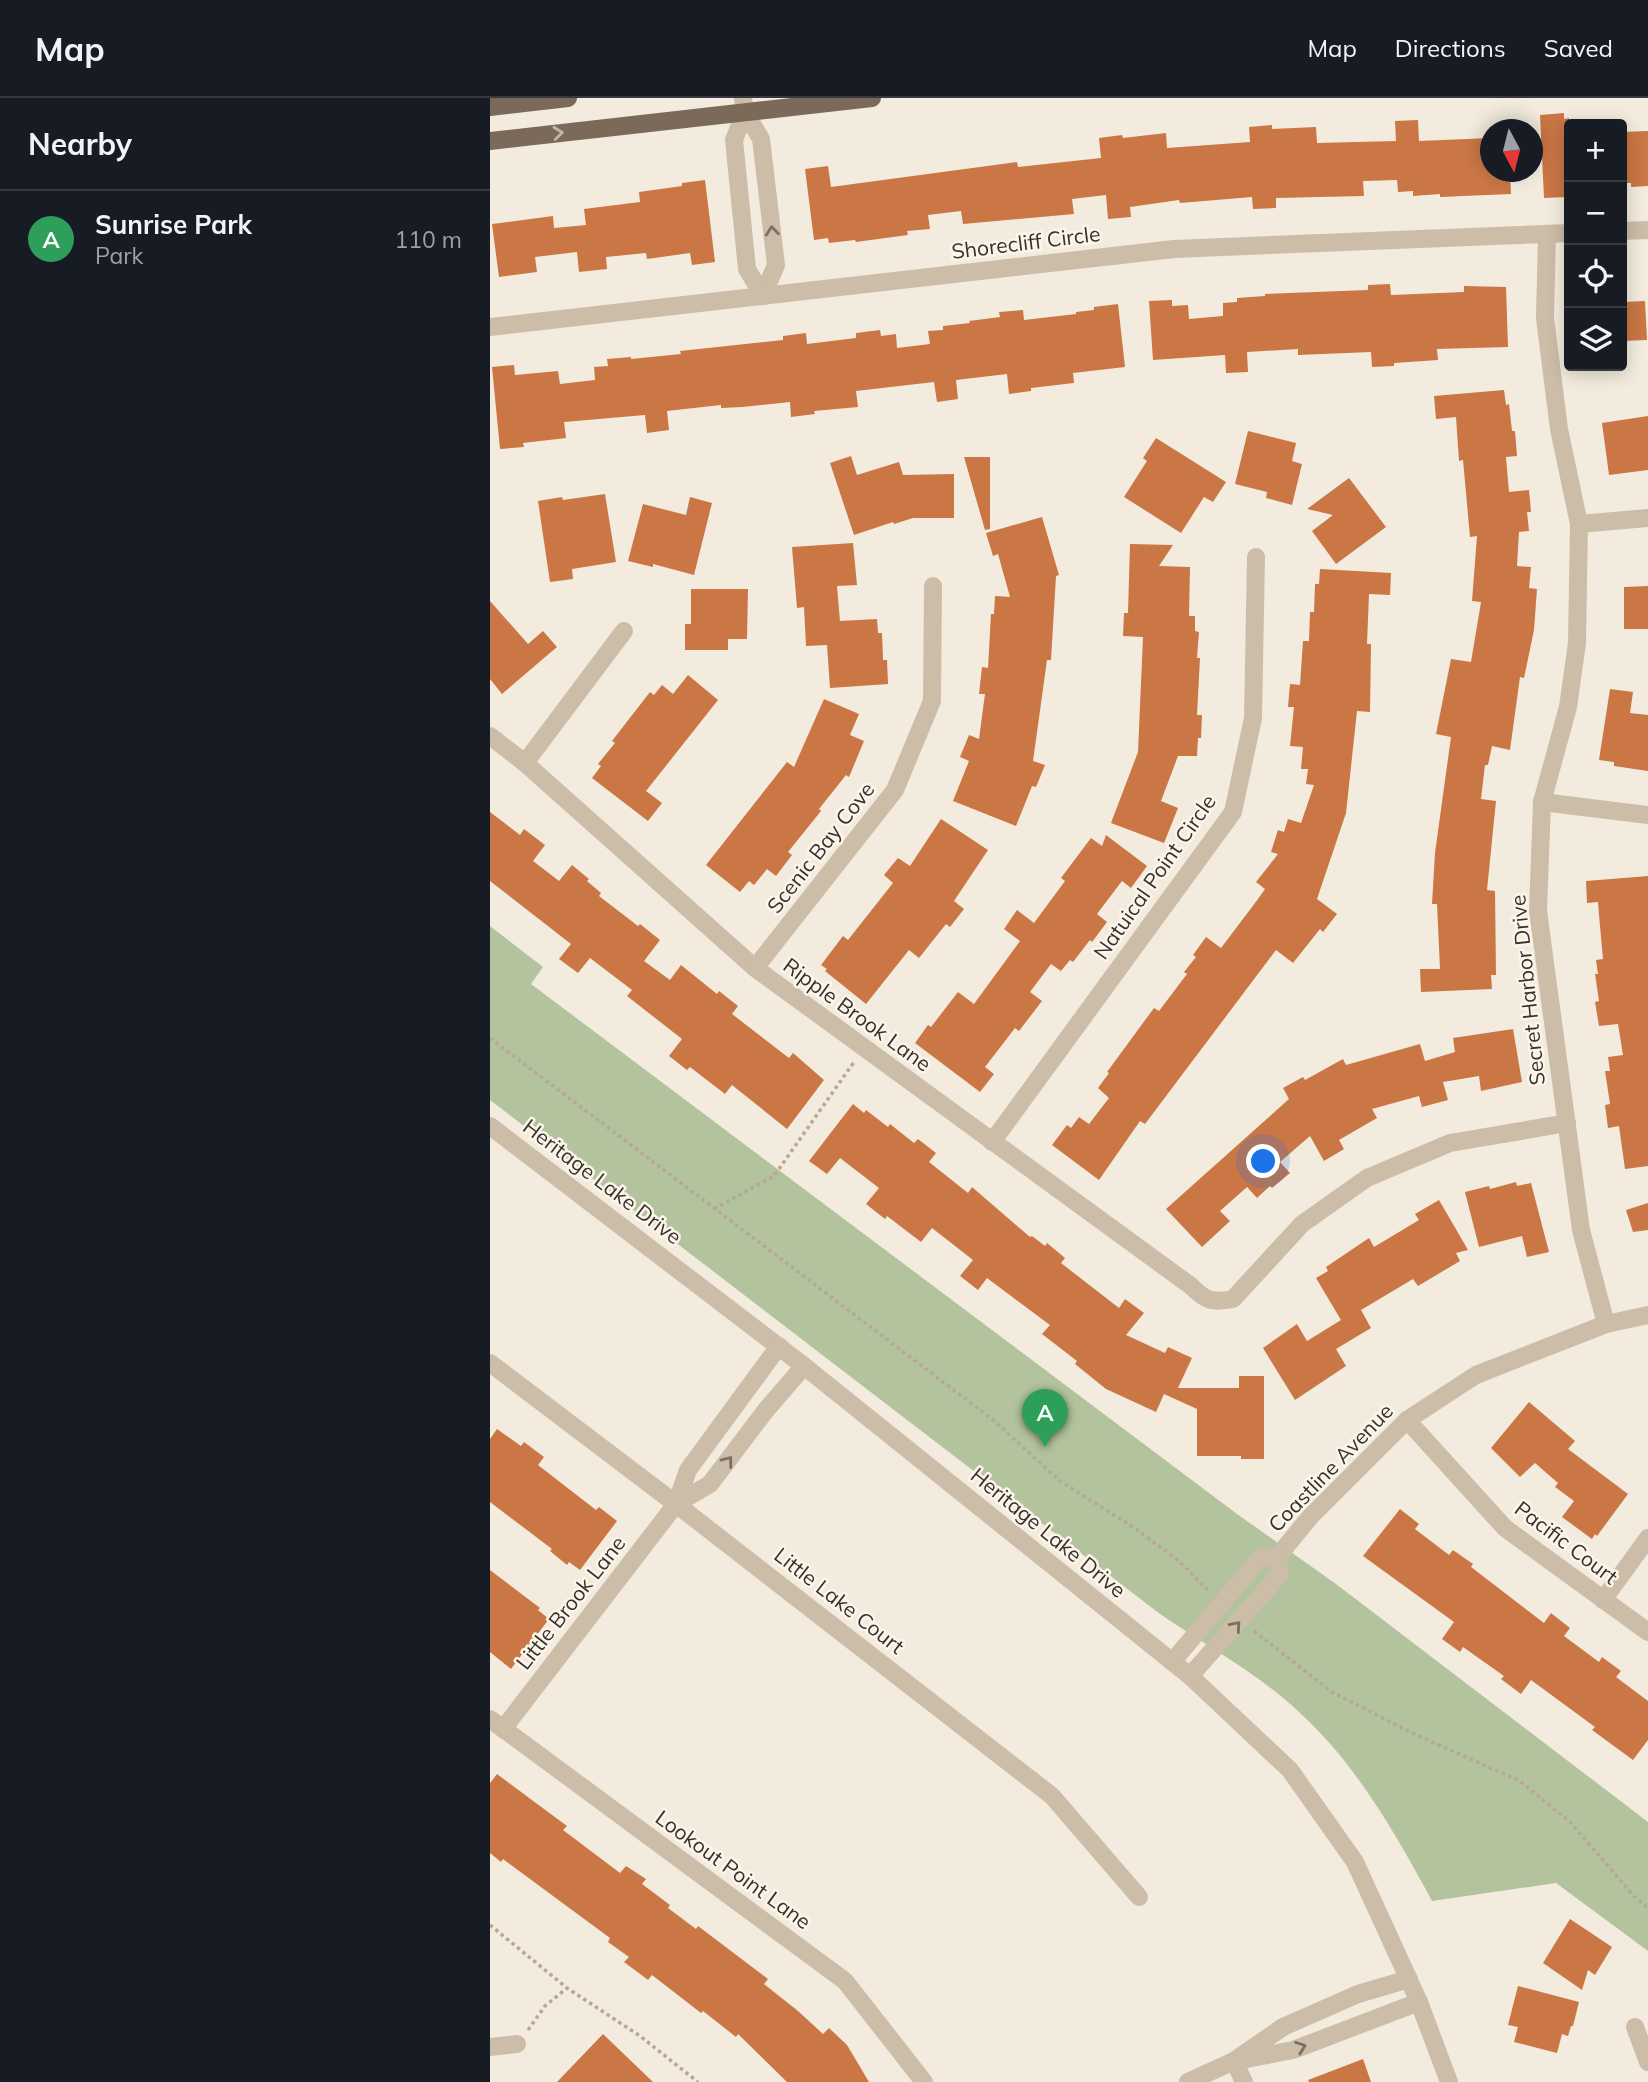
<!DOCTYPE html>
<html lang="en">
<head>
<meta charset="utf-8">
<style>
	body { margin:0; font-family:Mulish,sans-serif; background:#20242c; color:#f1f3f6 }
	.controls { position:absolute; right:21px; top:21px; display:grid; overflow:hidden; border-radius:7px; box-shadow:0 4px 18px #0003 }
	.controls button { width:63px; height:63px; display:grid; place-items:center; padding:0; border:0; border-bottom:2px solid #363941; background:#171b24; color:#f1f3f6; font:35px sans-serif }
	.compass { position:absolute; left:990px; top:21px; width:63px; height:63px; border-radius:50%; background:#171b24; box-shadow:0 4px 18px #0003; rotate:173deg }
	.you { position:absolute; left:774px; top:1064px; width:24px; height:24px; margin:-18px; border:5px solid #fff; border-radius:50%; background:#1a73e8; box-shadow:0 0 0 10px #1a73e833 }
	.badge { display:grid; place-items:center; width:46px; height:46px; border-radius:50%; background:#ea580c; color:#fff; font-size:23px; font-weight:700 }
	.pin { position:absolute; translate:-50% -58px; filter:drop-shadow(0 2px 4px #0008) }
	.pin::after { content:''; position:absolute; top:37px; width:24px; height:21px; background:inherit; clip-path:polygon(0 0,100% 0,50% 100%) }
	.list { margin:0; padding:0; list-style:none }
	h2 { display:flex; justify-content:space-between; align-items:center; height:91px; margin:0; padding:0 28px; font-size:30px }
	h2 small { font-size:23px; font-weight:400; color:#9ea1a6 }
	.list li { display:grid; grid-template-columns:46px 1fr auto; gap:21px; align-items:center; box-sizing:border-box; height:98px; padding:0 28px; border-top:2px solid #363941 }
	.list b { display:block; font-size:26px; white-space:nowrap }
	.list p { margin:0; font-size:23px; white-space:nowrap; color:#9ea1a6 }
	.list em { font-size:23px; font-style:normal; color:#9ea1a6 }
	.icon { flex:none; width:38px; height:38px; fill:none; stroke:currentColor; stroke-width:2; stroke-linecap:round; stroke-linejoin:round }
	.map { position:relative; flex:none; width:1158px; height:1984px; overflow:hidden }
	header { display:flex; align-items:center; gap:42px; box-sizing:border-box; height:98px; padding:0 35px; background:#171b24; border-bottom:2px solid #363941 }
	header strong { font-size:33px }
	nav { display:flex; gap:38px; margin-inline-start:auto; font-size:24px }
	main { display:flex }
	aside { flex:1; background:#171b24 }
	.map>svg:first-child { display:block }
</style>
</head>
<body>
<header>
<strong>Map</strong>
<nav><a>Map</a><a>Directions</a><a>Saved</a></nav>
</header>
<main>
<aside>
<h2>Nearby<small></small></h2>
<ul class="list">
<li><span class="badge" style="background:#2e9e5b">A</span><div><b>Sunrise Park</b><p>Park</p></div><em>110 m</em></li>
</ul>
</aside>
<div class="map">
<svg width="1158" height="1984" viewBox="0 0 1158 1984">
	<rect width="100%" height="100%" fill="#f3ecde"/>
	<path fill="#b2c39d" d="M 0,828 L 53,869 L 41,886 L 747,1416 L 846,1486 L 1158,1724 L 1158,1853 L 1066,1785 L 942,1803 C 906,1736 866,1666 810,1615 C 769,1576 717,1548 670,1516 L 0,1002 Z"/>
	<g fill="#ca7645">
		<polygon points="1074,15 1074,21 1079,20 1077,99 1054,100 1050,17"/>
		<polygon points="928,22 929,43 1000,40 1000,74 1020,74 1021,96 950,99 950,96 923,98 923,93 908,94 907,82 873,83 874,98 786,100 786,110 763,111 762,99 690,105 689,102 640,109 641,119 618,121 616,97 582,101 584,116 473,126 471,113 438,117 440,131 417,133 418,137 366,144 365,142 339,145 338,140 324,142 315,71 338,68 341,89 527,64 528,69 611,60 609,40 632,37 633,40 676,35 677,50 760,44 759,29 782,27 782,31 826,29 827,45 906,43 905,23"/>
		<polygon points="1158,33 1158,88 1141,89 1141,85 1132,85 1132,34"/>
		<polygon points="215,82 225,164 202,167 200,155 157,161 156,155 116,159 117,171 89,174 87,154 45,159 47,174 9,179 2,126 63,118 64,130 96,127 94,111 150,104 149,94 192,88 192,85"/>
		<polygon points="900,186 901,197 974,194 974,188 1016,189 1018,249 947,251 948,262 904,265 904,268 882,269 881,254 808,257 808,251 757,254 758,274 736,275 735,257 663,262 659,203 682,202 682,208 698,207 699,221 733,218 733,205 747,204 747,200 775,198 775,196 878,192 878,187"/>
		<polygon points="1155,203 1157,242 1132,243 1132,204"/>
		<polygon points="628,206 635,269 583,275 584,285 541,290 541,293 519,296 517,276 466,282 468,301 447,304 444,284 366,293 368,309 324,313 325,316 301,319 300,304 252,309 231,310 231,307 177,313 179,332 157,335 155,317 74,324 76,340 33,345 34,349 10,351 2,269 24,267 25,277 68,273 70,286 105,282 104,269 118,268 117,261 141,259 141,261 191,256 190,253 293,242 293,238 316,235 317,246 366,240 366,235 390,232 391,238 406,236 407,250 440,246 438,233 453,232 453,228 480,225 479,223 510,219 509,214 533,212 534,222 586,216 586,214 604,212 604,209"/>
		<polygon points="1014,292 1016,307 1019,306 1022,333 1025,333 1027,358 1016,359 1019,394 1039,392 1041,414 1037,414 1039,433 1029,434 1027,468 1041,469 1039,490 1047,491 1044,532 1034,580 1030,579 1020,652 1002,648 998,667 995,667 991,701 1006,703 997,792 1005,793 1006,877 1001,877 1002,891 931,894 930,871 950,871 947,806 942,806 945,755 961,639 946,636 961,561 981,564 991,504 982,503 987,438 980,439 973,362 969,363 966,319 946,321 944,298"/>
		<polygon points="1158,318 1158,372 1119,377 1112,325"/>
		<polygon points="758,333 806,345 802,363 812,366 802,407 776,400 777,394 745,386"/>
		<polygon points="666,340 736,384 723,404 714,399 691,435 634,399 657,363 653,360"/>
		<polygon points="361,358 367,377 409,364 413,377 464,376 464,420 423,420 404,426 403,424 364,437 340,365"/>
		<polygon points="474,359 500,359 500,431 495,432"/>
		<polygon points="859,380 896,429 846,466 822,433 843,417 817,411"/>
		<polygon points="115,396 126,464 82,471 83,481 60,484 48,403 72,399 73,402"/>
		<polygon points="200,399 222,405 204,477 163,466 163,469 138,463 153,406 196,417"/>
		<polygon points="552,419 569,477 566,478 561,562 557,562 543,663 555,667 546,689 542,688 526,728 463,703 479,663 470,659 479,637 489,641 495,596 489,596 492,569 498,570 501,516 504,516 505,498 520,499 508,456 503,458 496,435"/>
		<polygon points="363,445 367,487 347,488 350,523 387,521 388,535 392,535 393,562 397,562 398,586 340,590 337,547 316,548 314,509 307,510 302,449"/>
		<polygon points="640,446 683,447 669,468 700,469 699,518 705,518 705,533 709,534 707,560 710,560 707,617 712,617 711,640 708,640 707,658 688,658 671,703 688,710 674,745 621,725 648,654 653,539 633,538 634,515 638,515"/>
		<polygon points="830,471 901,475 900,497 879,496 877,546 881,546 880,614 867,613 856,715 827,801 847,816 833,834 830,831 803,865 786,852 655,1026 650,1023 609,1082 562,1047 577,1027 581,1030 589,1019 599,1026 619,1000 608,990 619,975 617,974 664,910 669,913 697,876 694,874 706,859 703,857 716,839 731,850 768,801 775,791 766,784 788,756 781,754 788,732 794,734 798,721 811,725 824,687 816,686 818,671 811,671 813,649 800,648 804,609 798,609 800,586 810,587 813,543 819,543 820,514 824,514 825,486 829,486"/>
		<polygon points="1158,488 1158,531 1134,531 1134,489"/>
		<polygon points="201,491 258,491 257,541 238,541 238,552 195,552 195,526 201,526"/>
		<polygon points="0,503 38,546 53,533 67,549 12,596 0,581"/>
		<polygon points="198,577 228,602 156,693 172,705 158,723 102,680 111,668 108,666 125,645 122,643 160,594 164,597 172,587 183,596"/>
		<polygon points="1120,591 1143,594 1140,615 1158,617 1158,673 1124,668 1124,664 1109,662"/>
		<polygon points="334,601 369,616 360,637 374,643 359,679 356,677 329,711 331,713 298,754 302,757 286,778 277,771 264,787 259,783 250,794 216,767 297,664 304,669"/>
		<polygon points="0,714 30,737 34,731 55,747 43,763 69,783 82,767 99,781 97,783 111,795 109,798 148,828 150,826 170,842 154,863 180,882 191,867 227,896 229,893 248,908 242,916 299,960 303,955 334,982 297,1031 242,987 235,996 200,969 197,972 179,958 192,941 137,898 142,892 100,860 88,875 69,861 81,846 0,783"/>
		<polygon points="451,721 498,752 464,803 474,811 460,829 456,826 429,860 419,852 376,906 335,873 337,871 331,867 353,838 358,842 403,785 394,777 408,760 420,768"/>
		<polygon points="616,737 657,768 641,790 632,783 607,816 617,824 602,844 600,842 583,864 580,862 571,873 561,866 540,894 552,903 529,933 525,930 495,969 504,976 490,994 425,945 438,927 441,929 468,894 484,906 530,843 514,831 527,812 544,825 575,783 571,780 601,740 612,748"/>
		<polygon points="1158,778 1158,1068 1135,1071 1129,1028 1118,1030 1115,1007 1120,1006 1115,973 1120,973 1118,959 1133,957 1128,926 1109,928 1105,904 1109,903 1105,876 1108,876 1106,862 1113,861 1109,817 1108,804 1097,805 1096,783"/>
		<polygon points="1023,931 1032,984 991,993 989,978 953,984 958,1002 932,1009 929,998 882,1011 887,1020 849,1042 854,1051 834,1063 820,1038 790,1064 800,1075 782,1090 780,1088 767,1100 757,1089 730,1113 740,1123 712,1149 676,1111 799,1001 793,990 813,979 815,982 853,961 856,967 930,946 935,963 965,954 963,940"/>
		<polygon points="363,1006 374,1015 376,1012 398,1029 400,1026 424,1045 428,1041 446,1055 439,1064 478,1095 482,1089 540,1139 542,1138 555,1148 557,1145 575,1160 571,1165 629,1210 635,1201 654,1215 636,1237 675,1255 678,1249 702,1260 688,1290 749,1290 749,1278 774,1278 774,1361 751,1361 751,1358 707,1358 707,1311 674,1296 666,1314 616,1291 585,1266 587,1263 552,1236 560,1227 497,1180 488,1192 470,1178 483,1162 442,1130 431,1144 397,1118 395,1121 376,1106 389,1090 350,1060 337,1076 319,1063"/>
		<polygon points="1026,1084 1027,1088 1041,1085 1059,1154 1037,1159 1032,1138 989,1149 975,1094 999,1088 1000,1091"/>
		<polygon points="949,1102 978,1152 966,1155 970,1163 928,1188 923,1181 871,1212 881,1230 846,1251 856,1268 805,1302 773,1250 807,1226 817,1243 851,1222 826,1180 838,1173 836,1169 879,1140 884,1149 929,1122 925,1116"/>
		<polygon points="1158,1105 1158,1132 1143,1134 1136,1112"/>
		<polygon points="1039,1304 1085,1343 1078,1351 1138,1396 1107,1438 1105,1436 1102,1441 1072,1419 1084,1403 1065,1389 1068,1385 1045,1365 1030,1379 1001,1350"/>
		<polygon points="7,1331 31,1348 34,1344 54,1359 48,1367 106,1412 109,1409 127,1423 90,1472 79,1464 77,1467 60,1453 62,1451 0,1404 0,1341"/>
		<polygon points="910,1411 929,1426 925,1431 959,1457 963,1452 983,1466 981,1469 1054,1525 1061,1515 1080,1530 1074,1538 1109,1564 1112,1559 1131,1573 1126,1579 1158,1603 1158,1642 1143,1662 1102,1632 1105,1629 1041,1582 1031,1596 1011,1581 1014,1578 973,1549 970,1554 952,1541 964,1524 873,1458"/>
		<polygon points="0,1472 50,1510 48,1512 59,1521 21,1571 0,1554"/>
		<polygon points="7,1676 77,1728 73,1732 130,1775 136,1768 156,1781 152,1786 180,1807 178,1810 206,1831 208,1828 278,1881 274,1886 308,1913 333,1936 339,1930 357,1947 379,1984 297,1984 248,1936 246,1939 213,1913 211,1915 162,1877 158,1882 134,1864 139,1859 118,1844 120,1840 13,1761 11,1764 0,1755 0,1685"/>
		<polygon points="1080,1821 1122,1849 1105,1877 1098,1872 1092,1892 1053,1865"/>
		<polygon points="1028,1888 1089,1904 1083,1928 1081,1928 1078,1938 1072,1936 1067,1955 1024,1944 1028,1929 1018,1927"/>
		<polygon points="113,1936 163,1984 67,1984"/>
		<polygon points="873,1961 881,1984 819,1984 818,1982"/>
	</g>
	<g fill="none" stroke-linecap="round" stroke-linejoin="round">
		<g stroke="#b8a893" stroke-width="3.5" stroke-dasharray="3.5 3.5" stroke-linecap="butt">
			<polyline points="0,940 503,1322 570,1383 646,1431 689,1463 719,1493"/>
			<polyline points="224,1111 284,1078 364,964"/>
			<polyline points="764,1533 842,1594 922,1635 1030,1683 1079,1723 1144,1798 1158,1810"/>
			<polyline points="0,1827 77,1890 150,1938 208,1984"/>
			<polyline points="38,1932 55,1908 77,1890"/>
		</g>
		<g stroke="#ccbda9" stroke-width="18">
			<polyline points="253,0 255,14 271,41 286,167 273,198"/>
			<polyline points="255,14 244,42 257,171 273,198"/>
			<polyline points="1132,133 1158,132"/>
			<polyline points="1057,136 1055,220 1069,331 1089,426 1087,545 1078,609 1052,704 1048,813 1091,1132 1116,1226"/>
			<polyline points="0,229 684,151 1079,135"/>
			<polyline points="1089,426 1158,420"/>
			<path d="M 0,638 L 35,665 L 265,870 L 701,1188 C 716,1203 722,1205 743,1201 L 812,1126 L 877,1080 L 960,1045 L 1077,1025"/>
			<polyline points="35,665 134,533"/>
			<polyline points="1052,704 1158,717"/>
			<polyline points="265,870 405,692 442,603 443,488"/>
			<polyline points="0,1028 314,1268 700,1578 800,1672 865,1764 929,1904 959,1984"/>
			<polyline points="502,1044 743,714 763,620 766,459"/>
			<polyline points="0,1265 186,1406 562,1698 649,1799"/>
			<polyline points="917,1322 1015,1430 1158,1534"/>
			<polyline points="186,1406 220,1386 276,1312 314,1268"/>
			<polyline points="1113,1502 1158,1440"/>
			<polyline points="682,1564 770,1460 788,1458 820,1419 917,1322 986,1277 1116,1226 1158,1217"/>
			<polyline points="700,1578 790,1476 788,1458"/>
			<polyline points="0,1621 355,1883 434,1984"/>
			<polyline points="13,1631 186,1406 198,1372 289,1248"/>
			<polyline points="1145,1929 1158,1964"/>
			<polyline points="0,1949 27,1946"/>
			<polyline points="751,1962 803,1952 929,1904"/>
			<polyline points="744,1963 754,1984"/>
			<polyline points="698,1984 744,1963 793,1929 868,1896 919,1881"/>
		</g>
		<g stroke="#7b695a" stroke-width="18">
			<polyline points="0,9 78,0"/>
			<polyline points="0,43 382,0"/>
		</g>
	</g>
	<defs><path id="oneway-chevron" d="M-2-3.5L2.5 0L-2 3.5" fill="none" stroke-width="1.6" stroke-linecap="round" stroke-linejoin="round" transform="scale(1.75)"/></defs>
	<use stroke="#c1b6aa" href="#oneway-chevron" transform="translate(68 35) rotate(-6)"/>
	<g stroke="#7b6f63">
		<use href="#oneway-chevron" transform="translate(282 133) rotate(-96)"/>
		<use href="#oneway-chevron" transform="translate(238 1363) rotate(-53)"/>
		<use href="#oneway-chevron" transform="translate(746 1528) rotate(-49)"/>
		<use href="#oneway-chevron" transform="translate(811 1949) rotate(-20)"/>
	</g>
	<g text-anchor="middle" stroke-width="5" stroke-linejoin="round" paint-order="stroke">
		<g font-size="21" fill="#393029" stroke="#fbf5eb">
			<text transform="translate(536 145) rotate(-7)" y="7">Shorecliff Circle</text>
			<text transform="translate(331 750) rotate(-52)" y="7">Scenic Bay Cove</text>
			<text transform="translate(665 779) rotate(-55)" y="7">Natuical Point Circle</text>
			<text transform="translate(1038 892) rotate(-96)" y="7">Secret Harbor Drive</text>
			<text transform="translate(367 917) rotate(36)" y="7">Ripple Brook Lane</text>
			<text transform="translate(112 1084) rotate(37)" y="7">Heritage Lake Drive</text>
			<text transform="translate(841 1370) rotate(-46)" y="7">Coastline Avenue</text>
			<text transform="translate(558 1435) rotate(39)" y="7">Heritage Lake Drive</text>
			<text transform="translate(1076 1445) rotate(37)" y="7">Pacific Court</text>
			<text transform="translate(349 1503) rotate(38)" y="7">Little Lake Court</text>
			<text transform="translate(81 1505) rotate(-52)" y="7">Little Brook Lane</text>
			<text transform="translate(243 1772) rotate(36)" y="7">Lookout Point Lane</text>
		</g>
	</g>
</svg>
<div class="controls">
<button>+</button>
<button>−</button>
<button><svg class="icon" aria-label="locate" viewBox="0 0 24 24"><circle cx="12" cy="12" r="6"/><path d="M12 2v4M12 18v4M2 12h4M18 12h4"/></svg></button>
<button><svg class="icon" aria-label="layers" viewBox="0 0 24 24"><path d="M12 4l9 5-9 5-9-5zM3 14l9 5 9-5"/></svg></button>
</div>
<svg class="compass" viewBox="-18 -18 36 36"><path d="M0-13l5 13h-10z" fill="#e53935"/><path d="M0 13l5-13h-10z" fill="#9ea1a6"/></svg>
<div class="you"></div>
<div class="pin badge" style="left:555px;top:1349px;background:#2e9e5b">A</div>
</div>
</main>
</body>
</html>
